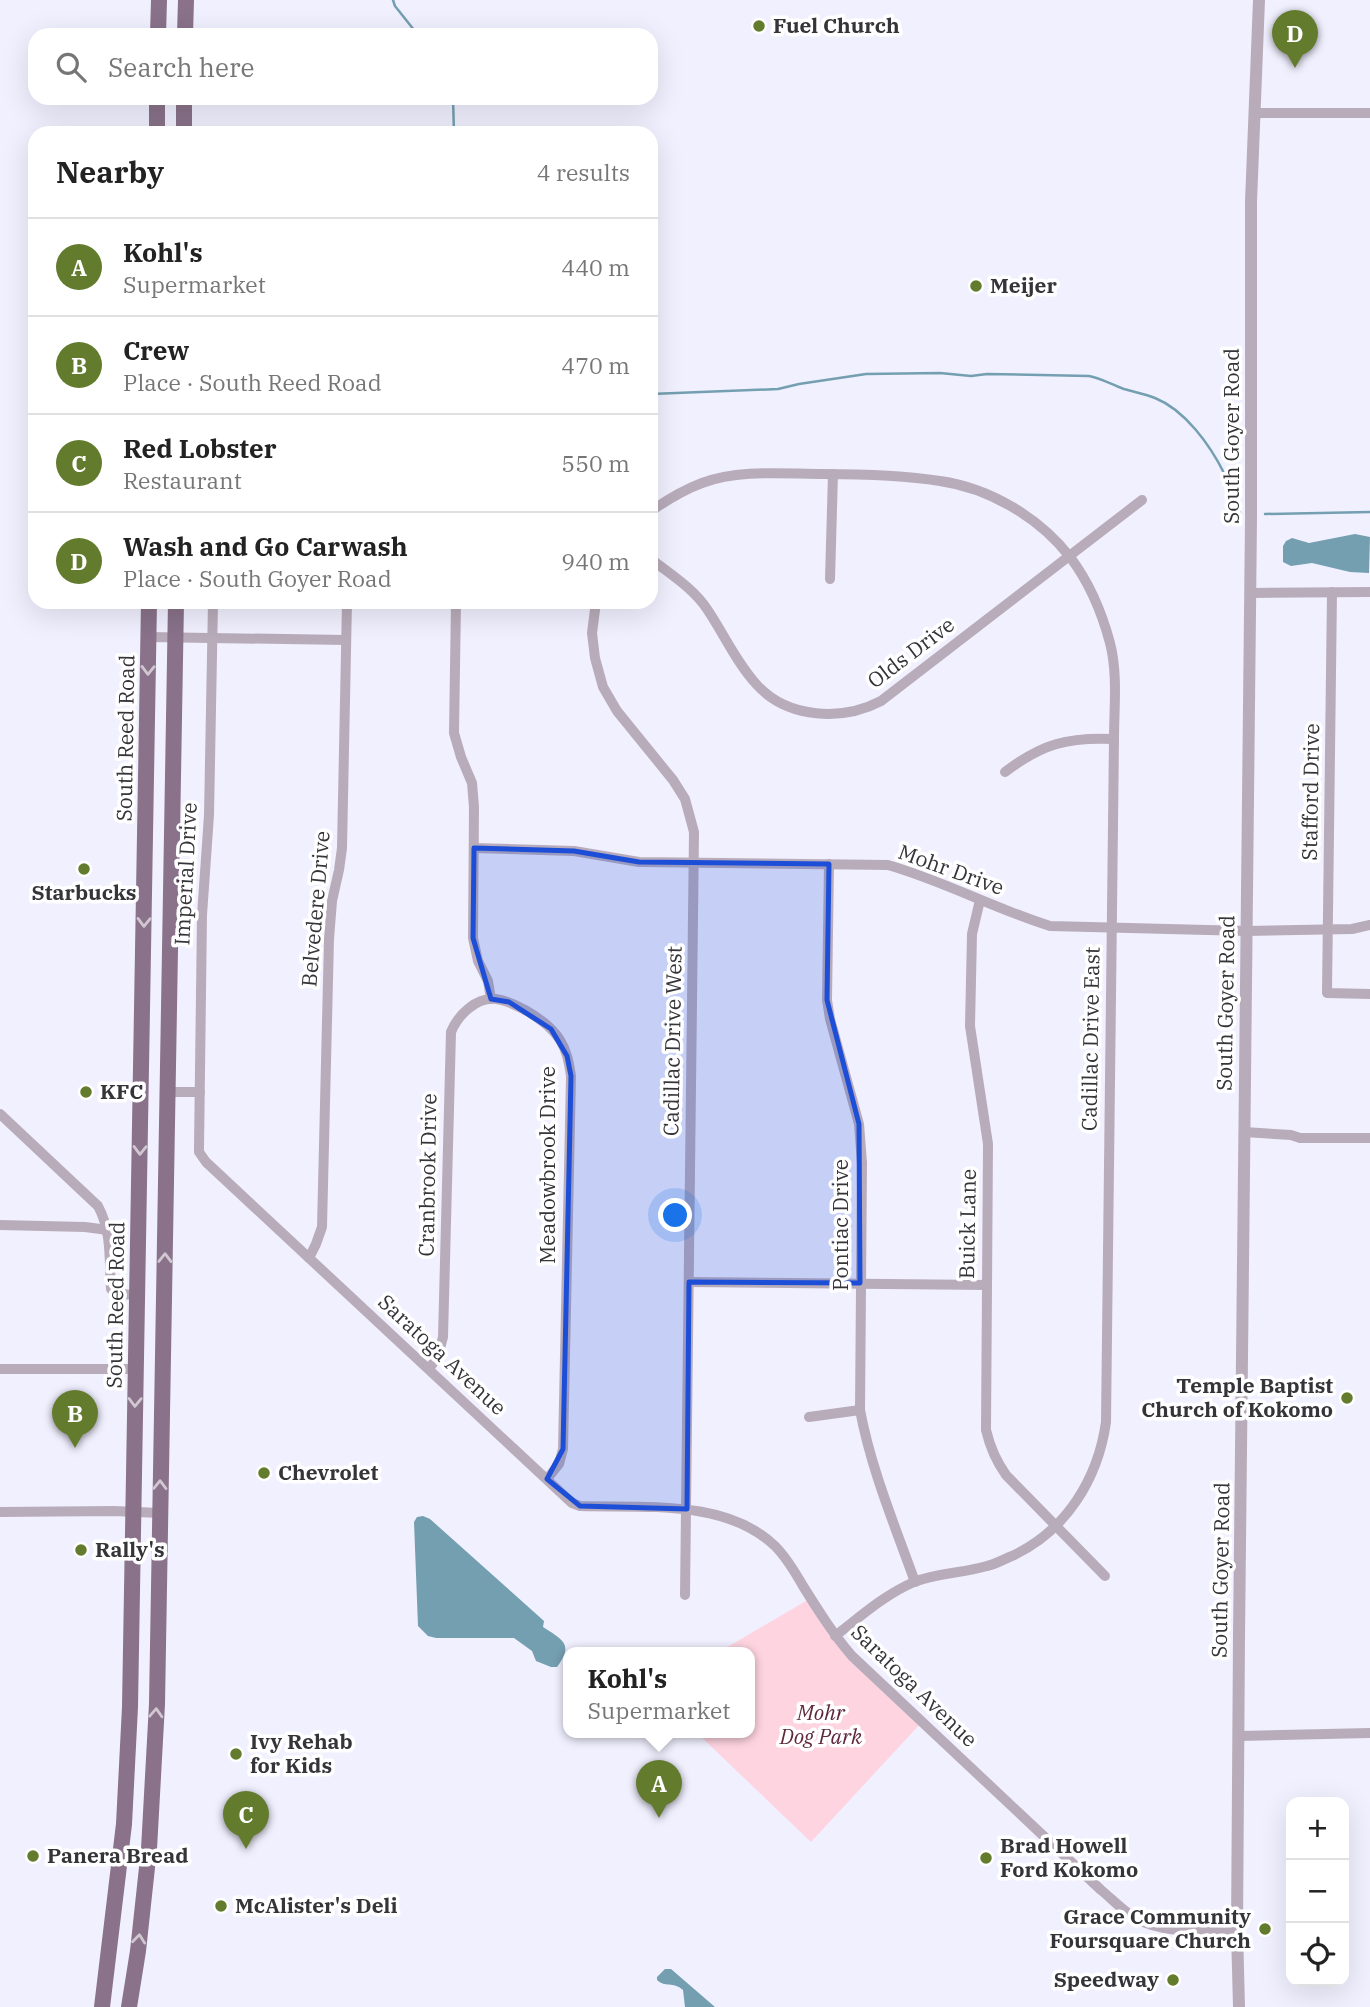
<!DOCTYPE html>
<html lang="en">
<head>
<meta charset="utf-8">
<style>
	body { margin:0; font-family:"IBM Plex Serif",serif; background:#f6f6f6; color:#222 }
	.controls { position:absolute; right:21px; bottom:21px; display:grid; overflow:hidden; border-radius:14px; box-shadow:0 7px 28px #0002 }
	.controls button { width:63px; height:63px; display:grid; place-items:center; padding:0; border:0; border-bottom:2px solid #e0e0e0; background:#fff; color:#222; font:35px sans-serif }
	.you { position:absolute; left:676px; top:1216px; width:24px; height:24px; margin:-18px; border:5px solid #fff; border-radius:50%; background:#1a73e8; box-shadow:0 0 0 10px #1a73e833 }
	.badge { display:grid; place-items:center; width:46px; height:46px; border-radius:50%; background:#637b2d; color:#fff; font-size:23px; font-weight:700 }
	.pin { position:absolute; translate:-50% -58px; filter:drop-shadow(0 2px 4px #0008) }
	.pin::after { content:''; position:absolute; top:37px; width:24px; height:21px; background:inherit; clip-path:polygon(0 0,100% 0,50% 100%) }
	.popup { position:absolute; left:563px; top:1647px; width:192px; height:91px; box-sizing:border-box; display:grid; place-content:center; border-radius:14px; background:#fff; filter:drop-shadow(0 2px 5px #0005); font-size:23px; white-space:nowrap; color:#767676 }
	.popup b { font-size:26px; color:#222 }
	.popup::after { content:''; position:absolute; left:50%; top:100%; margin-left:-14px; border:14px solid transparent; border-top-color:#fff }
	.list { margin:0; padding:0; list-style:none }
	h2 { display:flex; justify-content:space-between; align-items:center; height:91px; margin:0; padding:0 28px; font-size:30px }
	h2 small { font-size:23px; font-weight:400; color:#767676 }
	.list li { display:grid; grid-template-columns:46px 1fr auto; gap:21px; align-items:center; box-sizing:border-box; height:98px; padding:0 28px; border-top:2px solid #e0e0e0 }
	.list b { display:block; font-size:26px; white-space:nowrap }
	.list p { margin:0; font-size:23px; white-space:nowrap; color:#767676 }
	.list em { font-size:23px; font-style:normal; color:#767676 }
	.icon { flex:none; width:38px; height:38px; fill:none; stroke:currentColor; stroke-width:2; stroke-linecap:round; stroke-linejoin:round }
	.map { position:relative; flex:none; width:1370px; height:2007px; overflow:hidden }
	.search { position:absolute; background:#fff; box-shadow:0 7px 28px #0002; left:28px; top:28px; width:630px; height:77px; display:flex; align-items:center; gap:18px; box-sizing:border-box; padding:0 24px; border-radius:21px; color:#767676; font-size:26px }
	.panel { position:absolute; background:#fff; box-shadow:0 7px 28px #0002; left:28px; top:126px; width:630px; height:483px; border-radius:21px }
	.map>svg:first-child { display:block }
</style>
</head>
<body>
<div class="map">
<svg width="1370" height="2007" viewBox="0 0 1370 2007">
	<rect width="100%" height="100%" fill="#f1f0ff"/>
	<polygon fill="#fed4e1" points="811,1598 835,1636 922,1722 811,1842 696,1732 750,1732 750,1652 719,1652"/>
	<g fill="#749fb0">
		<polygon points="1355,534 1370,537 1369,573 1350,572 1312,563 1291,566 1283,562 1283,546 1286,541 1292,538 1309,543"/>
		<path d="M 423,1516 L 430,1519 L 544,1621 L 543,1627 C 563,1640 574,1644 557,1667 L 551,1667 L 536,1661 L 532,1651 L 514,1638 L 436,1638 L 428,1636 L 418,1626 L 414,1522 L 417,1517 Z"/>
		<path d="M 665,1969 L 671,1969 L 715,2007 L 685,2007 L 683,1990 C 673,1981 665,1988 657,1980 L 657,1977 Z"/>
	</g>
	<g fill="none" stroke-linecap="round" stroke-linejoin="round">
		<g stroke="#749fb0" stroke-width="2.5">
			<polyline points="393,0 395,6 418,35"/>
			<polyline points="453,98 454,133"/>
			<path d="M 651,394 L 778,389 L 799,384 L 866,374 L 940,373 L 971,376 L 987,374 L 1089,376 C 1101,378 1112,385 1124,389 C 1134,392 1146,394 1155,398 C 1185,410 1210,445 1224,473 C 1230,486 1234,500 1240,513"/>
			<polyline points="1265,514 1370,512"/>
		</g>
		<g stroke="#b9acba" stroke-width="10">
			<polyline points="1255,113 1370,113"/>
			<path d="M 651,511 C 667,500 683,490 702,483 C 740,469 784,474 823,474 C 862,474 902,475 940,481 C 989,488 1039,517 1070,557 C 1089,582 1102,613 1110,643 C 1118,674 1114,708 1114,739 L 1106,1422 C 1098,1479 1066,1531 1012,1556 C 1004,1559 996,1564 987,1566 C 964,1573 937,1573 914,1582 C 884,1595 860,1617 835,1636"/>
			<path d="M 651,559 C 670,574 693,588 707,609 C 724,634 736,662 757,685 C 788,719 843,721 881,701 L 1142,500"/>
			<polyline points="830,579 833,474"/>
			<polyline points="1332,592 1327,993 1370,994"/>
			<polyline points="1250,593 1370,592"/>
			<path d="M 213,602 L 209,815 L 202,915 L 199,1148 L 199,1152 L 206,1162 L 572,1503 L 580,1506 C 644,1508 726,1499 775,1546 C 786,1557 795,1572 803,1586 C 818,1610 833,1634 852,1656 L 1101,1890 C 1112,1899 1123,1911 1135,1918 C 1165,1935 1204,1930 1237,1931"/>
			<polyline points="456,602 454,733 461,757 472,783 474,807 473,938 478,961 488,981 491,999"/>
			<polyline points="596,602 592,633 595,658 603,687 617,711 673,780 685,799 694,832 685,1595"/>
			<polyline points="148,637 346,640"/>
			<path d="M 1005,772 C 1042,744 1067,737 1114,739"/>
			<path d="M 474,848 L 574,851 L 639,862 L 888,865 C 944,881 995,909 1050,926 L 1247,931 L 1352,929 L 1370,925"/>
			<path d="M 829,864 L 827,1000 L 830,1019 L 859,1124 L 862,1163 L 860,1410 C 871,1469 895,1526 915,1582"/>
			<path d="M 980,900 L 972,934 L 970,1026 L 988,1144 L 986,1430 C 990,1447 996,1461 1006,1475 L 1105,1576"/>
			<polyline points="167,1092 200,1092"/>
			<path d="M 0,1114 L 98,1206 C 112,1232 109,1260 111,1289 C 117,1296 128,1294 137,1295"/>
			<polyline points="1244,1132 1291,1135 1300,1138 1370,1138"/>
			<polyline points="0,1225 85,1227 108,1230"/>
			<polyline points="309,1258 316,1244 322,1227 329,939 332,901 339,870 342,848 347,602"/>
			<polyline points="689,1282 987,1285"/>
			<polyline points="0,1369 136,1369"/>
			<path d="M 429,1369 L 438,1356 L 443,1337 L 451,1032 C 458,1015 476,997 496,999 C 507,1000 517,1006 527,1011 C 539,1018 552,1027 560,1040 C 567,1051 569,1063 571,1076 L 563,1449 L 559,1464 L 547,1479"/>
			<polyline points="809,1417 860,1410"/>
			<polyline points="0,1512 114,1511 160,1513"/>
			<polyline points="1239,1736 1370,1733"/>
		</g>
		<polyline stroke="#b9acba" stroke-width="12" points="1239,2007 1237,1931 1239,1637 1251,519 1251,202 1259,0"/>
		<g stroke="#89728a" stroke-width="16">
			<polyline points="158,35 159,0"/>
			<polyline points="185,35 186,0"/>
			<polyline points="157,133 157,98"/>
			<polyline points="184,133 184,98"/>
			<polyline points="102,2007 124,1824 130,1707 149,602"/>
			<polyline points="129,2007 138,1951 149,1849 157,1704 176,602"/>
		</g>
	</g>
	<defs><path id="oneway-chevron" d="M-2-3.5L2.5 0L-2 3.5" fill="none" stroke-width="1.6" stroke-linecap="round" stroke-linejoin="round" transform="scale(1.75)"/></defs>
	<g stroke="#d0c7d0">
		<use href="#oneway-chevron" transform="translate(148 670) rotate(91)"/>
		<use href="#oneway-chevron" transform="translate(144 922) rotate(91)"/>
		<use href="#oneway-chevron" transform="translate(140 1150) rotate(91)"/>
		<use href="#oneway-chevron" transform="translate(165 1258) rotate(-89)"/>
		<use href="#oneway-chevron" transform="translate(135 1402) rotate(91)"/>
		<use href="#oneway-chevron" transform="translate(160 1485) rotate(-89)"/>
		<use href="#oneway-chevron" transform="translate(156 1713) rotate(-87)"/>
		<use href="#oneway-chevron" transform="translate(139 1939) rotate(-84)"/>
	</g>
	<path fill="#1d4ed8" fill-opacity="0.2" stroke="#1d4ed8" stroke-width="5" stroke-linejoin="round" d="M 474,848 L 574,851 L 639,862 L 829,864 L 827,1000 L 859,1124 L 860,1283 L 689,1282 L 687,1509 L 580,1506 L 547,1479 L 563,1449 L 571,1076 L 567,1056 L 551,1029 L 509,1002 L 491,999 L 473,938 Z"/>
	<g fill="#637b2d" stroke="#fff" stroke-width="2.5">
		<circle cx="759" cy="26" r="7"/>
		<circle cx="976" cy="286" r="7"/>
		<circle cx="84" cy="869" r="7"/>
		<circle cx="86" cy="1092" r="7"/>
		<circle cx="1347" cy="1398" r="7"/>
		<circle cx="264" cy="1473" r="7"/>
		<circle cx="81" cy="1550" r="7"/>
		<circle cx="236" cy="1754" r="7"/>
		<circle cx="33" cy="1856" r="7"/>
		<circle cx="986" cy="1858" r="7"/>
		<circle cx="221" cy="1906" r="7"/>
		<circle cx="1265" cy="1929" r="7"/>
		<circle cx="1173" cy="1980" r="7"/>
	</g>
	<g text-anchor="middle" stroke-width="7" stroke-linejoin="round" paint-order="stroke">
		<g font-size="21" font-weight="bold" fill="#343439" stroke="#fff" text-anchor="start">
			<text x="773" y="33">Fuel Church</text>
			<text x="990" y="293">Meijer</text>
			<text x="84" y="900" text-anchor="middle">Starbucks</text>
			<text x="100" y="1099">KFC</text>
			<text x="1333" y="1393" text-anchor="end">Temple Baptist<tspan x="1333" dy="24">Church of Kokomo</tspan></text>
			<text x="278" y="1480">Chevrolet</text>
			<text x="95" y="1557">Rally's</text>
			<text x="250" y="1749">Ivy Rehab<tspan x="250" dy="24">for Kids</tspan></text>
			<text x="1000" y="1853">Brad Howell<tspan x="1000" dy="24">Ford Kokomo</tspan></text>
			<text x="47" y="1863">Panera Bread</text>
			<text x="235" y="1913">McAlister's Deli</text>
			<text x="1251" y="1924" text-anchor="end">Grace Community<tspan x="1251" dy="24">Foursquare Church</tspan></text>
			<text x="1159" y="1987" text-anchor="end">Speedway</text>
		</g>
		<g font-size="21" fill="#343439" stroke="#fff">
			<text transform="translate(1232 436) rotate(-90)" y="7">South Goyer Road</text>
			<text transform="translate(911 653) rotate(-37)" y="7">Olds Drive</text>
			<text transform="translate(126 738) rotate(-89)" y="7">South Reed Road</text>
			<text transform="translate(1311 792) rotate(-89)" y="7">Stafford Drive</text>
			<text transform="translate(951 870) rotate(20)" y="7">Mohr Drive</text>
			<text transform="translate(186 874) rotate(-87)" y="7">Imperial Drive</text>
			<text transform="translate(316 909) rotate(-85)" y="7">Belvedere Drive</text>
			<text transform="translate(1226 1003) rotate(-89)" y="7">South Goyer Road</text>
			<text transform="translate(1091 1039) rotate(-89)" y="7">Cadillac Drive East</text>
			<text transform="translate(673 1041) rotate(-89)" y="7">Cadillac Drive West</text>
			<text transform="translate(548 1165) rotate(-90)" y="7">Meadowbrook Drive</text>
			<text transform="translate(428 1175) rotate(-89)" y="7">Cranbrook Drive</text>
			<text transform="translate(968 1224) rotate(-89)" y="7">Buick Lane</text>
			<text transform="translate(841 1225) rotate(-90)" y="7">Pontiac Drive</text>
			<text transform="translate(116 1305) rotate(-89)" y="7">South Reed Road</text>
			<text transform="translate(442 1355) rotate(43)" y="7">Saratoga Avenue</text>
			<text transform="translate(1221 1570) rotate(-89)" y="7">South Goyer Road</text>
			<text transform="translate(914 1686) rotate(44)" y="7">Saratoga Avenue</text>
		</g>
		<g font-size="21" font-style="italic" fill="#5d273c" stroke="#fff">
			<text x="821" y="1720">Mohr<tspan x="821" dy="24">Dog Park</tspan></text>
		</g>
	</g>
</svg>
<div class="controls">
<button>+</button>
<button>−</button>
<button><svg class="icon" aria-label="locate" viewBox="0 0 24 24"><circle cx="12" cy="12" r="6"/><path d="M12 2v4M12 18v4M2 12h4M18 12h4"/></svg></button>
</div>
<div class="you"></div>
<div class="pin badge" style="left:659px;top:1818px">A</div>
<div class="popup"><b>Kohl's</b>Supermarket</div>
<div class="pin badge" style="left:75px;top:1448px">B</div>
<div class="pin badge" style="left:246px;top:1849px">C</div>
<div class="pin badge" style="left:1295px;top:68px">D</div>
<div class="search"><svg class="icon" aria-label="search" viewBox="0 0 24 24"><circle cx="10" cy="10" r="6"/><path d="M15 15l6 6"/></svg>Search here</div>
<section class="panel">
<h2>Nearby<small>4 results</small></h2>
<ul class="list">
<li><span class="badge">A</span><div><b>Kohl's</b><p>Supermarket</p></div><em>440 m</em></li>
<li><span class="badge">B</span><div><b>Crew</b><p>Place · South Reed Road</p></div><em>470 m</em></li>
<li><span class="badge">C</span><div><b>Red Lobster</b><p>Restaurant</p></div><em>550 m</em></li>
<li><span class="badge">D</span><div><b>Wash and Go Carwash</b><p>Place · South Goyer Road</p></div><em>940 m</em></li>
</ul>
</section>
</div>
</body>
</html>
